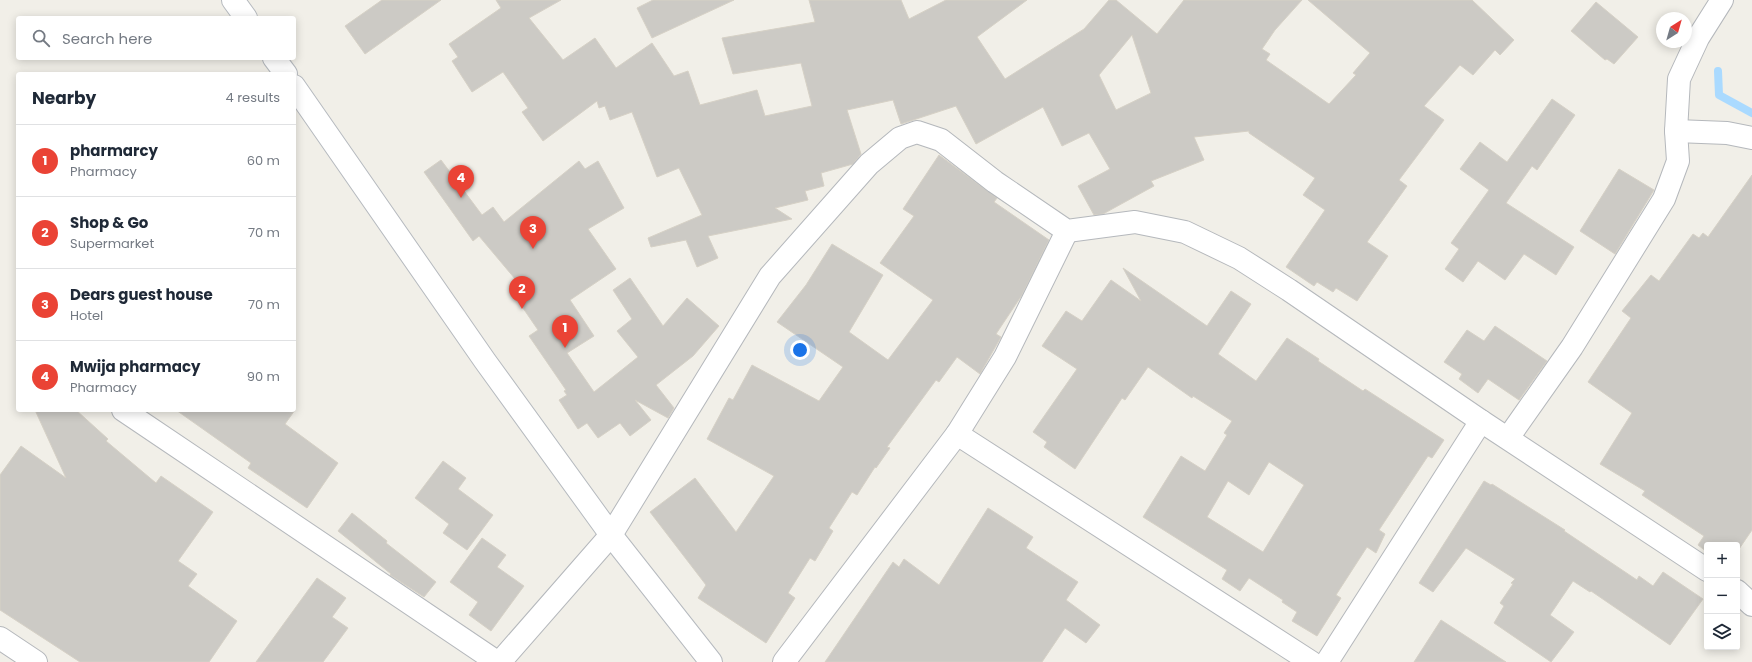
<!DOCTYPE html>
<html lang="en">
<head>
<meta charset="utf-8">
<style>
	body { margin:0; font-family:Poppins,sans-serif; background:#f6f6f7; color:#1f2937 }
	.controls { position:absolute; right:12px; bottom:12px; display:grid; overflow:hidden; border-radius:4px; box-shadow:0 2px 10px #0003 }
	.controls button { width:36px; height:36px; display:grid; place-items:center; padding:0; border:0; border-bottom:1px solid #e0e1e3; background:#fff; color:#1f2937; font:20px sans-serif }
	.compass { position:absolute; left:1656px; top:12px; width:36px; height:36px; border-radius:50%; background:#fff; box-shadow:0 2px 10px #0003; rotate:37deg }
	.you { position:absolute; left:800px; top:350px; width:14px; height:14px; margin:-10px; border:3px solid #fff; border-radius:50%; background:#1a73e8; box-shadow:0 0 0 6px #1a73e833 }
	.badge { display:grid; place-items:center; width:26px; height:26px; border-radius:50%; background:#ea4335; color:#fff; font-size:13px; font-weight:700 }
	.pin { position:absolute; translate:-50% -33px; filter:drop-shadow(0 1px 2px #0008) }
	.pin::after { content:''; position:absolute; top:21px; width:14px; height:12px; background:inherit; clip-path:polygon(0 0,100% 0,50% 100%) }
	.list { margin:0; padding:0; list-style:none }
	h2 { display:flex; justify-content:space-between; align-items:center; height:52px; margin:0; padding:0 16px; font-size:17px }
	h2 small { font-size:13px; font-weight:400; color:#747a83 }
	.list li { display:grid; grid-template-columns:26px 1fr auto; gap:12px; align-items:center; box-sizing:border-box; height:72px; padding:0 16px; border-top:1px solid #e0e1e3 }
	.list b { display:block; font-size:15px; white-space:nowrap }
	.list p { margin:0; font-size:13px; white-space:nowrap; color:#747a83 }
	.list em { font-size:13px; font-style:normal; color:#747a83 }
	.icon { flex:none; width:22px; height:22px; fill:none; stroke:currentColor; stroke-width:2; stroke-linecap:round; stroke-linejoin:round }
	.map { position:relative; flex:none; width:1752px; height:662px; overflow:hidden }
	.search { position:absolute; background:#fff; box-shadow:0 2px 10px #0003; left:16px; top:16px; width:280px; height:44px; display:flex; align-items:center; gap:10px; box-sizing:border-box; padding:0 14px; border-radius:4px; color:#747a83; font-size:15px }
	.panel { position:absolute; background:#fff; box-shadow:0 2px 10px #0003; left:16px; top:72px; width:280px; height:340px; border-radius:4px }
	.map>svg:first-child { display:block }
</style>
</head>
<body>
<div class="map">
<svg width="1752" height="662" viewBox="0 0 1752 662">
	<rect width="100%" height="100%" fill="#f1efe8"/>
	<g fill="none" stroke-linecap="round" stroke-linejoin="round">
		<polyline stroke="#aadaff" stroke-width="8" points="1718,71 1719,95 1752,113"/>
	</g>
	<g fill="#cccac5" stroke="#d6d1c6" fill-rule="evenodd">
		<polygon points="382,0 441,0 365,54 345,26"/>
		<path d="M 496,0 L 561,0 L 529,18 L 563,60 L 595,38 L 616,68 L 652,43 L 674,76 L 688,71 L 700,105 L 757,90 L 765,116 L 812,106 L 801,63 L 733,74 L 722,38 L 815,22 L 809,0 L 901,0 L 909,19 L 946,0 L 1027,0 L 977,37 L 1005,79 L 1084,29 L 1109,0 L 1116,0 L 1157,34 L 1184,0 L 1302,0 L 1275,30 L 1262,49 L 1270,54 L 1266,60 L 1329,104 L 1356,75 L 1353,73 L 1370,53 L 1308,0 L 1472,0 L 1514,40 L 1500,55 L 1495,50 L 1473,75 L 1460,65 L 1424,106 L 1444,120 L 1399,180 L 1407,186 L 1367,242 L 1388,256 L 1357,301 L 1336,288 L 1333,292 L 1317,282 L 1314,286 L 1286,267 L 1325,210 L 1303,195 L 1315,178 L 1249,133 L 1249,131 L 1194,137 L 1204,160 L 1151,181 L 1154,186 L 1103,214 L 1094,215 L 1078,186 L 1110,169 L 1089,133 L 1062,146 L 1043,107 L 976,144 L 956,106 L 901,124 L 893,100 L 847,110 L 861,154 L 853,164 L 821,173 L 824,186 L 805,191 L 808,200 L 775,208 L 792,219 L 708,236 L 718,258 L 697,267 L 686,240 L 651,247 L 648,238 L 702,215 L 679,168 L 657,177 L 632,112 L 610,120 L 605,106 L 599,108 L 597,101 L 543,141 L 522,112 L 528,108 L 503,72 L 472,92 L 452,61 L 458,57 L 449,44 L 501,8 ZM 1132,35 L 1151,93 L 1116,110 L 1099,75 Z"/>
		<polygon points="653,0 734,0 652,38 637,8"/>
		<polygon points="1596,2 1638,37 1614,64 1607,59 1605,60 1571,31"/>
		<polygon points="1552,99 1575,115 1537,170 1532,166 1506,203 1574,247 1556,275 1524,254 1505,280 1478,261 1463,282 1445,269 1459,249 1451,243 1489,190 1460,169 1480,142 1507,162"/>
		<polygon points="939,155 997,198 994,202 1049,240 1022,295 996,334 1001,337 980,374 957,357 939,382 936,380 887,447 890,448 876,468 875,467 857,495 852,492 829,528 833,531 815,561 810,558 788,593 795,598 766,643 698,598 706,585 650,512 695,478 736,532 774,476 707,439 729,398 733,400 752,365 819,401 843,367 777,322 806,285 832,244 883,275 849,332 888,360 933,300 880,263 914,216 903,209"/>
		<polygon points="441,160 482,215 493,207 504,222 579,161 585,169 598,161 624,208 588,229 616,269 570,300 594,336 567,353 594,392 638,357 617,331 632,319 613,290 630,278 663,326 687,298 719,326 693,356 656,385 674,408 668,418 635,400 651,420 630,436 620,423 598,438 587,423 578,429 559,400 567,395 564,391 566,390 529,336 538,330 512,292 521,286 479,236 473,241 424,172"/>
		<polygon points="1619,169 1654,190 1615,254 1580,231"/>
		<polygon points="1752,175 1752,530 1737,552 1737,545 1707,545 1707,552 1698,545 1704,536 1642,495 1645,491 1600,464 1632,413 1588,382 1631,318 1622,311 1651,275 1659,281 1693,234 1699,238 1703,233 1708,237"/>
		<path d="M 1123,268 L 1207,326 L 1231,291 L 1251,304 L 1218,354 L 1256,381 L 1287,338 L 1319,359 L 1318,361 L 1363,391 L 1365,389 L 1444,440 L 1432,458 L 1428,456 L 1379,530 L 1385,534 L 1376,553 L 1367,547 L 1336,595 L 1341,598 L 1317,636 L 1292,621 L 1297,612 L 1282,602 L 1283,600 L 1249,578 L 1240,591 L 1222,579 L 1227,570 L 1143,517 L 1181,456 L 1205,471 L 1227,435 L 1224,433 L 1232,421 L 1193,396 L 1192,398 L 1148,367 L 1125,400 L 1122,398 L 1075,469 L 1044,447 L 1047,442 L 1033,432 L 1077,369 L 1042,346 L 1066,311 L 1082,321 L 1111,280 L 1141,301 ZM 1269,462 L 1304,485 L 1263,552 L 1207,517 L 1228,481 L 1249,495 Z"/>
		<polygon points="1495,326 1547,361 1519,400 1488,379 1478,393 1459,379 1462,374 1444,362 1467,330 1484,341"/>
		<polygon points="35,410 76,410 108,439 106,441 156,483 161,476 213,512 178,561 197,574 188,586 237,621 209,662 80,662 0,610 0,475 21,446 66,478"/>
		<polygon points="176,410 295,410 285,424 338,463 307,508 248,468 251,463"/>
		<polygon points="443,461 466,478 458,489 493,515 467,550 443,533 449,524 415,498"/>
		<polygon points="1484,481 1491,485 1492,484 1565,530 1564,531 1637,580 1639,576 1653,586 1663,572 1703,599 1670,645 1591,591 1590,592 1573,581 1550,615 1574,632 1551,662 1494,623 1504,606 1500,603 1513,584 1511,583 1515,579 1466,548 1433,592 1419,583"/>
		<polygon points="988,508 1033,537 1026,548 1078,582 1066,600 1100,625 1086,643 1065,628 1042,662 825,662 893,562 899,567 904,559 939,585"/>
		<polygon points="352,513 387,541 386,543 436,582 424,597 390,575 391,574 338,531"/>
		<polygon points="482,538 506,555 497,567 524,586 491,631 469,615 478,602 450,582"/>
		<polygon points="317,578 346,598 332,617 348,628 323,662 256,662"/>
		<polygon points="1441,620 1506,662 1414,662"/>
	</g>
	<g fill="none" stroke-linecap="round" stroke-linejoin="round">
		<defs>
			<g id="street">
				<polyline points="1676,131 1727,133 1752,138"/>
				<polyline points="123,410 497,662"/>
				<polyline points="957,434 1311,662"/>
				<polyline points="1508,438 1572,347 1664,199 1678,161 1676,131 1679,79 1698,38 1722,0"/>
				<polyline points="1737,591 1752,605"/>
				<polyline points="0,638 36,662"/>
				<polyline points="500,662 611,535 770,276 869,164 900,138 917,132 941,140 995,182 1067,231 1135,222 1185,232 1239,258 1289,290 1481,421 1707,570"/>
				<polyline points="784,662 957,434 1005,357 1067,231"/>
				<polyline points="1327,662 1481,421"/>
			</g>
			<g id="secondary">
				<polyline points="233,0 246,18"/>
				<polyline points="274,58 286,74"/>
				<polyline points="294,86 485,361 611,535 711,662"/>
			</g>
		</defs>
		<use href="#street" stroke="#b5b8bc" stroke-width="24"/>
		<use href="#secondary" stroke="#b6babf" stroke-width="24"/>
		<use href="#street" stroke="#fff" stroke-width="22"/>
		<use href="#secondary" stroke="#fff" stroke-width="22"/>
	</g>
</svg>
<div class="controls">
<button>+</button>
<button>−</button>
<button><svg class="icon" aria-label="layers" viewBox="0 0 24 24"><path d="M12 4l9 5-9 5-9-5zM3 14l9 5 9-5"/></svg></button>
</div>
<svg class="compass" viewBox="-18 -18 36 36"><path d="M0-13l5 13h-10z" fill="#e53935"/><path d="M0 13l5-13h-10z" fill="#747a83"/></svg>
<div class="you"></div>
<div class="pin badge" style="left:565px;top:348px">1</div>
<div class="pin badge" style="left:522px;top:309px">2</div>
<div class="pin badge" style="left:533px;top:249px">3</div>
<div class="pin badge" style="left:461px;top:198px">4</div>
<div class="search"><svg class="icon" aria-label="search" viewBox="0 0 24 24"><circle cx="10" cy="10" r="6"/><path d="M15 15l6 6"/></svg>Search here</div>
<section class="panel">
<h2>Nearby<small>4 results</small></h2>
<ul class="list">
<li><span class="badge">1</span><div><b>pharmarcy</b><p>Pharmacy</p></div><em>60 m</em></li>
<li><span class="badge">2</span><div><b>Shop &amp; Go</b><p>Supermarket</p></div><em>70 m</em></li>
<li><span class="badge">3</span><div><b>Dears guest house</b><p>Hotel</p></div><em>70 m</em></li>
<li><span class="badge">4</span><div><b>Mwija pharmacy</b><p>Pharmacy</p></div><em>90 m</em></li>
</ul>
</section>
</div>
</body>
</html>
